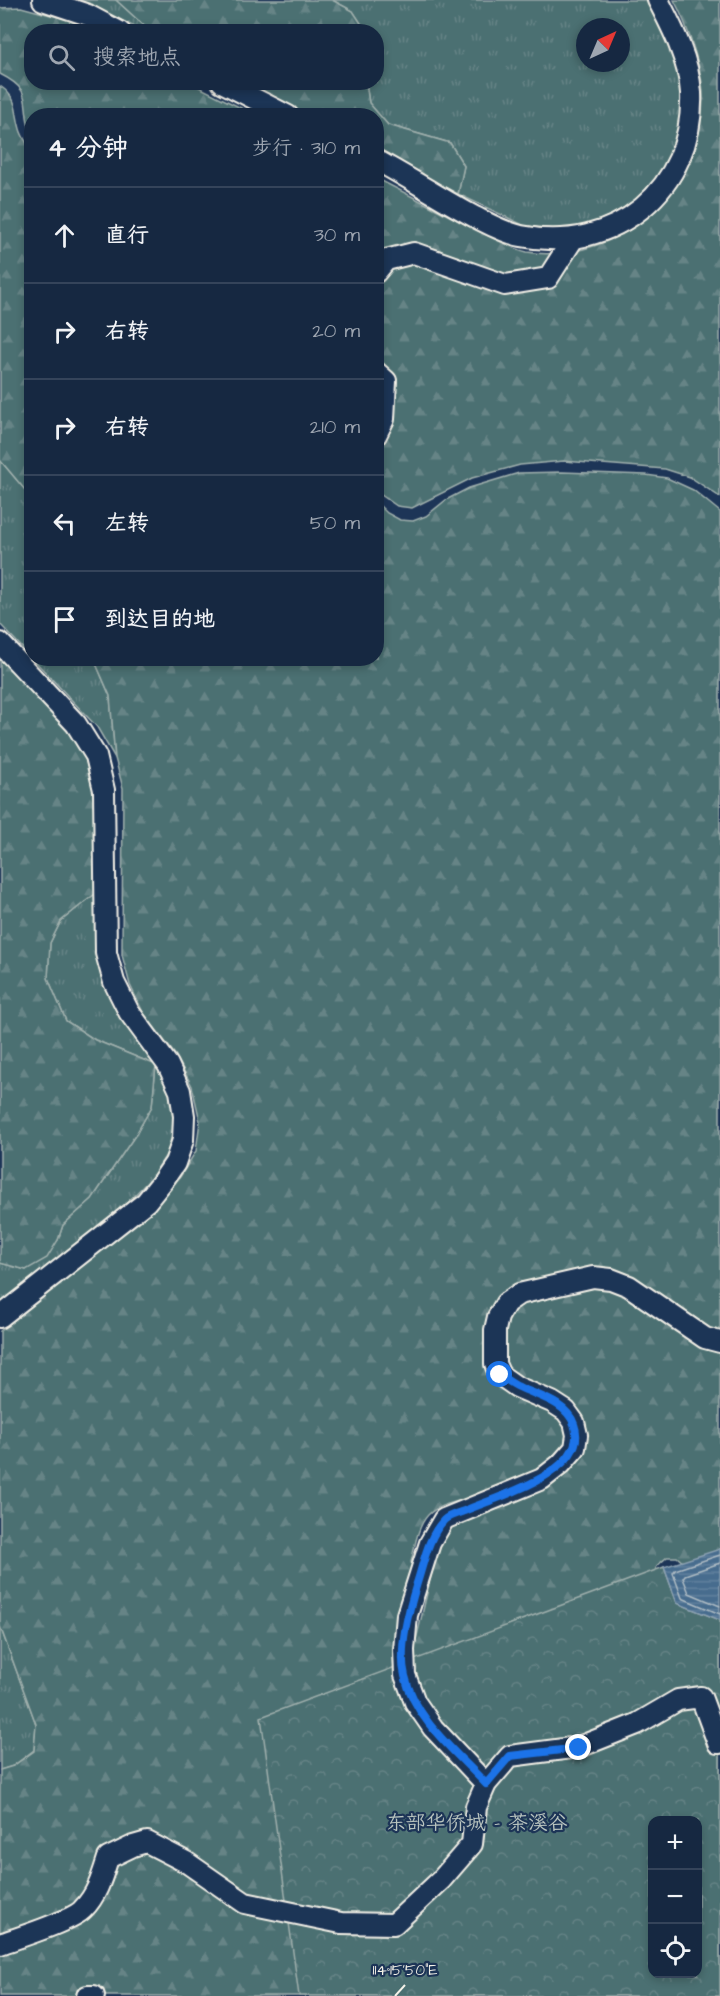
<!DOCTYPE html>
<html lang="zh">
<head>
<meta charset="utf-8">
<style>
	body { margin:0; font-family:"Architects Daughter","LXGW WenKai TC",sans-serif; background:#23344c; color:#f1f3f6 }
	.controls { position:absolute; right:18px; bottom:18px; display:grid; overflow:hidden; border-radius:12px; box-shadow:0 3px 9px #0003 }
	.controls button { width:54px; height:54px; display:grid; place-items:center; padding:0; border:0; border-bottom:2px solid #35445a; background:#162841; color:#f1f3f6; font:30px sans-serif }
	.compass { position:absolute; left:576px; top:18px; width:54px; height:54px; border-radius:50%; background:#162841; box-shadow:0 3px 9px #0003; rotate:44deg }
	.stop { position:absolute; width:18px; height:18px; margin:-14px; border:4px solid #1a73e8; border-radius:50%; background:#fff }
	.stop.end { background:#1a73e8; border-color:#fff; box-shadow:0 2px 6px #0008 }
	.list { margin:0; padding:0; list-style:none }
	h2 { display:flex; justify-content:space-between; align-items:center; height:78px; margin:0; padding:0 24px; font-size:26px }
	h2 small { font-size:20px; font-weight:400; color:#9ea6b1 }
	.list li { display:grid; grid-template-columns:39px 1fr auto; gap:18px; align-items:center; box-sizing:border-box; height:96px; padding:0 24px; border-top:2px solid #35445a }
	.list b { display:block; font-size:22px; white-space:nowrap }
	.list em { font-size:20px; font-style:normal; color:#9ea6b1 }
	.icon { flex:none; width:33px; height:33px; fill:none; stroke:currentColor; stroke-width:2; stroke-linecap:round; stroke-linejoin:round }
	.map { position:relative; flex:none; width:720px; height:1996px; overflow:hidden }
	.search { position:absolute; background:#162841; box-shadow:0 3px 9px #0003; left:24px; top:24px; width:360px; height:66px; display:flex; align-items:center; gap:15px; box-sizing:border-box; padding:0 21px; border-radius:24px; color:#9ea6b1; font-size:22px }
	.panel { position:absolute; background:#162841; box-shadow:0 3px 9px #0003; left:24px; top:108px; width:360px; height:558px; border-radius:24px }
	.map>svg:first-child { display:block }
</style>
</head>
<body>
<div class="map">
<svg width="720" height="1996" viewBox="0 0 720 1996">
	<defs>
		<pattern id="grass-tufts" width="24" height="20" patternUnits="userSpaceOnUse" patternTransform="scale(1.5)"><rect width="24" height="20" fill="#4b6f72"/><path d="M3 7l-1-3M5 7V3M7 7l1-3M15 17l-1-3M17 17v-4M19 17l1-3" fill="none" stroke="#668486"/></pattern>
		<pattern id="forest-firs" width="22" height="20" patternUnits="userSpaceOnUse" patternTransform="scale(1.5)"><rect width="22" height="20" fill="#4b6f72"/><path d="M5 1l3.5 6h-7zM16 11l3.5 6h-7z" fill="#668486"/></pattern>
		<pattern id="park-crowns" width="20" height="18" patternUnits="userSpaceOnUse" patternTransform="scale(1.5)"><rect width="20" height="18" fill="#4b6f72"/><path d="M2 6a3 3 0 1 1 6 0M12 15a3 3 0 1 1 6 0" fill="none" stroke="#668486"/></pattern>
		<pattern id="water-rules" width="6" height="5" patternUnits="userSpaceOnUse" patternTransform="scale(1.5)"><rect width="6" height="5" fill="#476c8e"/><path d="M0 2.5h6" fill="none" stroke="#62819e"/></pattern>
	</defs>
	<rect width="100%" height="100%" fill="#1d3557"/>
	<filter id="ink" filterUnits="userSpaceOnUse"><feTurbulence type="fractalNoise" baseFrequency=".0167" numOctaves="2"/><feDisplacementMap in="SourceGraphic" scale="12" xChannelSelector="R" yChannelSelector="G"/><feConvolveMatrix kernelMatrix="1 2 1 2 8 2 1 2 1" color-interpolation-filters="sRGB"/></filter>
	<g filter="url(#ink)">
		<g fill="url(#grass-tufts)" stroke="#a0b0ad" stroke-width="1.5" fill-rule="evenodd">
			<polygon points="79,0 116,0 150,31 143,31"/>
			<path d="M 332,0 L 646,0 L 674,54 L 681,90 L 680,123 L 673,151 L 657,178 L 632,203 L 598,223 L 566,230 L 525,226 L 458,194 L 464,166 L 450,143 L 388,125 L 369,103 L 366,83 L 376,82 L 376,32 L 366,31 L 353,11 ZM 585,27 L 621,27 L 621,63 L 585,63 Z"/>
			<polygon points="0,460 31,497 31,657 0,624"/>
			<polygon points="33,659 94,659 110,696 115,758 97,727"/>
			<polygon points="96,893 98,962 107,992 121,1020 156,1065 170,1094 174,1124 168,1152 151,1178 122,1208 0,1306 0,1263 26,1270 58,1240 63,1225 92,1199 136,1134 152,1106 156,1065 95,1040 66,1021 48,978 50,943 61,921"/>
			<polygon points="0,1626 36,1724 34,1750 13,1766 0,1770"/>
		</g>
		<g fill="url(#forest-firs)" stroke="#a0b0ad" stroke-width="1.5" fill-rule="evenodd">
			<polygon points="116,0 332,0 353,11 366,31 150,31"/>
			<path d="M 674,0 L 720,0 L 720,497 L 690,477 L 665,469 L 564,461 L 520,465 L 472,478 L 412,508 L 397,506 L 377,492 L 376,178 C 407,194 438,210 469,226 C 486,234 509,248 527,252 C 556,257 590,250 616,237 C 671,210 701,161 703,99 C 704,73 687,24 674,0 Z"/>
			<path d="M 21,7 L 69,20 L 91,31 L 32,32 L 32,82 L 191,83 L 255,115 L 32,116 L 31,134 C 20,102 36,92 0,74 L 0,8 Z"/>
			<polygon points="242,83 366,83 369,103 388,125 450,143 464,166 458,194 377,152 376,116 306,115"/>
			<path d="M 0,86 C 19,99 14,109 20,129 C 22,137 28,144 31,151 L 31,497 L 0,460 Z"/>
			<path d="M 562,472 L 646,475 L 667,478 L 693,490 L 720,512 L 720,1336 C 691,1330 668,1310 646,1293 C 633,1284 621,1274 606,1270 C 591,1267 523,1289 504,1294 C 491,1311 489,1320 490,1340 C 490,1348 488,1360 491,1367 C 499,1383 518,1393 534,1400 C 539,1402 546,1402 551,1405 C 561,1413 573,1433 567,1445 C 553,1477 495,1490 465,1499 C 452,1503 438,1505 428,1515 C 417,1527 415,1547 411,1562 L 422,1562 L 398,1684 C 395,1690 393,1696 389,1701 C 382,1709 372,1716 368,1726 C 358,1751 382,1781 401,1793 L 402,1812 L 399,1833 L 376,1886 L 353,1898 L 338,1917 L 353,1932 L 379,1931 L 407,1923 L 416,1909 L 409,1890 L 389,1885 L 421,1819 L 426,1789 L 387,1761 L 379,1741 L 381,1723 L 395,1708 L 406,1683 L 439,1542 L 450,1521 C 473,1514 504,1507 524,1497 C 547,1485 597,1449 582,1419 C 580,1414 574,1409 570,1405 C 554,1388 524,1393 507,1371 C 495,1354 498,1333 501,1313 L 514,1301 L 597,1282 L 618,1289 L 675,1331 L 696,1341 L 720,1348 L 720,1553 L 685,1564 L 677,1557 L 667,1557 C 664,1560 658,1564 656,1568 C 649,1584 657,1602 666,1615 L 683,1619 L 720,1622 L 720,1996 L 0,1996 L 0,1770 L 13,1766 L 34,1751 L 36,1724 L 0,1626 L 0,1331 L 136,1223 L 161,1200 L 180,1177 L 196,1151 L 200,1121 L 192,1086 L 176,1056 L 143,1012 L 130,985 L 122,955 L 123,788 L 115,758 L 110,696 L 94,659 L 376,658 L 377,503 L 387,513 L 400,520 L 413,521 L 426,516 L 446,500 L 469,488 L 519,473 ZM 652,1820 L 698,1820 L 698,1974 L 652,1974 Z"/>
			<polygon points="0,658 66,729 83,752 93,784 96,893 61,921 50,943 48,978 66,1021 95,1040 156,1065 152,1106 136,1134 92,1199 63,1225 58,1240 47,1258 26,1270 0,1263"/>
		</g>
		<path fill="url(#park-crowns)" stroke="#a0b0ad" stroke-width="1.5" fill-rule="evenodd" d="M 664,1567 L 677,1603 L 720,1620 L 720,1996 L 299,1996 L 261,1717 ZM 652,1820 L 698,1820 L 698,1974 L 652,1974 Z"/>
		<polygon fill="url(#water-rules)" stroke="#8ca1b2" stroke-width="1.5" points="720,1549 720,1620 677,1603 664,1567"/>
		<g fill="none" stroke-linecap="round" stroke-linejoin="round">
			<g stroke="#afbcc4" stroke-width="1.5">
				<polyline points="720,1555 675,1570 673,1573 682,1598 720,1614"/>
				<polyline points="720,1563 685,1575 683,1578 689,1593 720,1606"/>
			</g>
			<defs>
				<g id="minor">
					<polyline points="43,0 88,15 120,32"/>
					<polyline points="222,82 288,116"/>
					<path d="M 376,160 C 410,178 441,199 475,217 C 489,224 505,233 521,236 C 614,255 695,189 691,93 C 689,60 673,29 658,0"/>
					<polyline points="376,272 386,260 414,253 505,285 548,278 573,239"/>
					<polyline points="376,372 386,381 384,419 376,435"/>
					<polyline points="0,643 76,724 96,756 104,790 106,953 114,982 129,1012 168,1065 180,1091 184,1116 183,1140 175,1163 162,1182 146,1202 0,1317"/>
					<polyline points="486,1784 433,1728 415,1702 405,1675 404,1650 407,1615 430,1543 444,1519 542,1479 561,1464 575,1448 577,1435 574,1422 566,1411 552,1402 517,1387 500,1375 495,1364 495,1330 498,1317 506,1303 519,1294 593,1277 611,1279 629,1286 705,1338 720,1342"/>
					<path d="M 0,1944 C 17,1938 74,1920 83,1909 C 97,1895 102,1877 108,1858 L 133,1846 L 147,1842 L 186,1862 L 245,1903 L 341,1923 L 394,1924 L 441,1880 L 472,1844 L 476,1807 L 486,1784 L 510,1756 L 579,1747 L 637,1724 L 678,1700 L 701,1697 L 718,1743 L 720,1743"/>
					<polyline points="87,1996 94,1996"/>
				</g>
			</defs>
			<use href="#minor" stroke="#f4f1e8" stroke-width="24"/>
			<use href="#minor" stroke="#1d3557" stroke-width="20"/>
		</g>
	</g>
	<g fill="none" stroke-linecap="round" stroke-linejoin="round" filter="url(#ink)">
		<path stroke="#1a73e8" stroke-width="8" d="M 500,1375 C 506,1379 512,1384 519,1387 C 537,1396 566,1402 574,1424 C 592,1472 495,1497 464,1511 C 458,1513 448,1516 444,1520 C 428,1537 424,1562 417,1583 C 409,1609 398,1648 405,1676 C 415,1720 456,1752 486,1784 L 510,1756 L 579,1748"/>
	</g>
	<path fill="none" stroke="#f4f1e8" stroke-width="2" d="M 395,1996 L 405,1985"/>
	<g text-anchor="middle" stroke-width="4.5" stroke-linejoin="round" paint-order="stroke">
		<g font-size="20" fill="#b9c4bf" stroke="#1d3557">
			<text x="477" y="1829">东部华侨城 - 茶溪谷</text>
		</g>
	</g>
	<g font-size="15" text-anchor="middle" fill="#f4f1e8" stroke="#1d3557" stroke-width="4.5" stroke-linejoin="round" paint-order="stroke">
		<text x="405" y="1975">114°15'50"E</text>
	</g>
</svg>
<div class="controls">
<button>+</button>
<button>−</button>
<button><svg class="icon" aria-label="locate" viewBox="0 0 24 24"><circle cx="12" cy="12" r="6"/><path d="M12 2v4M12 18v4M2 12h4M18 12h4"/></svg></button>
</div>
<svg class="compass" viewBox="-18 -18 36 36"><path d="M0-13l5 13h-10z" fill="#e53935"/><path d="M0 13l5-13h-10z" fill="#9ea6b1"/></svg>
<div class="stop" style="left:500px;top:1375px"></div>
<div class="stop end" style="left:579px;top:1748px"></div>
<div class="search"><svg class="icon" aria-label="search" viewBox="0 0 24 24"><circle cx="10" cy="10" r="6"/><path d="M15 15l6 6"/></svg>搜索地点</div>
<section class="panel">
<h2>4 分钟<small>步行 · 310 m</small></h2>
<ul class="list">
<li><svg class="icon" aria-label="ahead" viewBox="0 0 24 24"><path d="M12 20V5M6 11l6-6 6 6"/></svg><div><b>直行</b></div><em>30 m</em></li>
<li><svg class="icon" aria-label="right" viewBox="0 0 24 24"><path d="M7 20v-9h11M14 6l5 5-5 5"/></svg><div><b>右转</b></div><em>20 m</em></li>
<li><svg class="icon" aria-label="right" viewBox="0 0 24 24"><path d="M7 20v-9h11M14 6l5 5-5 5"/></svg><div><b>右转</b></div><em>210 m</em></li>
<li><svg class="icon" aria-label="left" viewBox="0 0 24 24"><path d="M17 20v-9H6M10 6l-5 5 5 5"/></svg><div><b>左转</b></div><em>50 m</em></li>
<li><svg class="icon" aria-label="arrive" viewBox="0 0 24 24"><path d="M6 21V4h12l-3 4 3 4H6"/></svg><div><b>到达目的地</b></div></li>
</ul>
</section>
</div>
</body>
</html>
